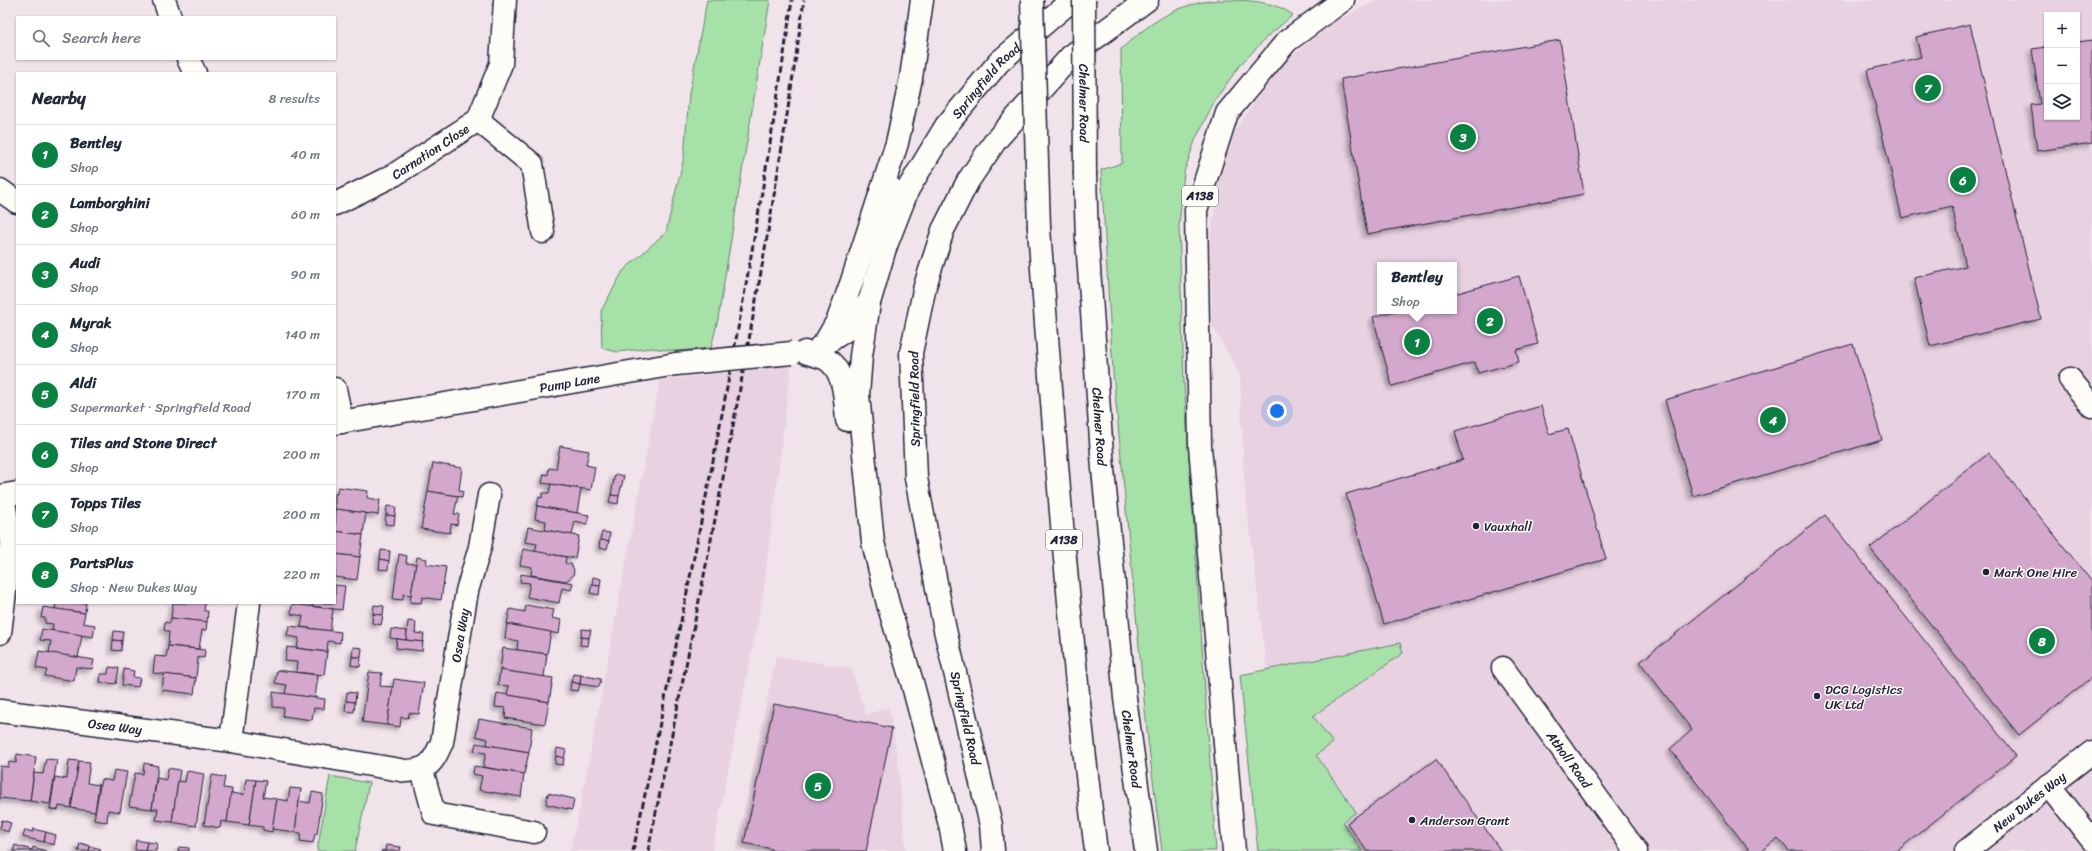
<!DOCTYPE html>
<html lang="en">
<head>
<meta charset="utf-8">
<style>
	body { margin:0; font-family:Sriracha,sans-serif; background:#f6f6f7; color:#1f2937 }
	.controls { position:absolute; right:12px; top:12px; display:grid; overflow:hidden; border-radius:0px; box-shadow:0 1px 3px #0004 }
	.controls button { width:36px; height:36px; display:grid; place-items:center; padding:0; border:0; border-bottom:1px solid #e0e1e3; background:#fff; color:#1f2937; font:20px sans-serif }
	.you { position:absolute; left:1277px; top:411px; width:14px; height:14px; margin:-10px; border:3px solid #fff; border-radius:50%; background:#1a73e8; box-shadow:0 0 0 6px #1a73e833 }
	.badge { display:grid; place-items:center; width:26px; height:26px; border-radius:50%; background:#0b8043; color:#fff; font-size:13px; font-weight:700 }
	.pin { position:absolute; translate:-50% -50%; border:2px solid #fff; box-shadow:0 1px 4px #0006 }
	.popup { position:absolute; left:1377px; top:262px; width:80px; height:52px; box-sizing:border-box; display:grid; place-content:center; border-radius:0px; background:#fff; filter:drop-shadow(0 1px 3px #0005); font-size:13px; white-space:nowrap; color:#747a83 }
	.popup b { font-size:15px; color:#1f2937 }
	.popup::after { content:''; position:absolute; left:50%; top:100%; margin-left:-8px; border:8px solid transparent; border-top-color:#fff }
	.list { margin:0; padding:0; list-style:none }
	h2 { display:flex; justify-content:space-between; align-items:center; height:52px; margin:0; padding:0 16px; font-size:17px }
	h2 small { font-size:13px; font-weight:400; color:#747a83 }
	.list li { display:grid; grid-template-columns:26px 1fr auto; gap:12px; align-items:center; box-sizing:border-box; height:60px; padding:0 16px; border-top:1px solid #e0e1e3 }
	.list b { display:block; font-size:15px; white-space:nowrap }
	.list p { margin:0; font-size:13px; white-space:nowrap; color:#747a83 }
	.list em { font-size:13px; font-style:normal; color:#747a83 }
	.icon { flex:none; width:22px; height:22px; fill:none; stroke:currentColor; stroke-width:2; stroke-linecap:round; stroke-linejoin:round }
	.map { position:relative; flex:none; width:2092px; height:851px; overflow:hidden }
	.search { position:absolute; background:#fff; box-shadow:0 1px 3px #0004; left:16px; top:16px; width:320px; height:44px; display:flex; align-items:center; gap:10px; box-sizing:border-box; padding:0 14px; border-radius:0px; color:#747a83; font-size:15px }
	.panel { position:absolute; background:#fff; box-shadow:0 1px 3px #0004; left:16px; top:72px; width:320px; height:532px; border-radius:0px }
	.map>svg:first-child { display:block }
</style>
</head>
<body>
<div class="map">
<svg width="2092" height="851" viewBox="0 0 2092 851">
	<defs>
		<filter id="shadow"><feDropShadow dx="-3.5" dy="3.5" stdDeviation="2" flood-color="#0004"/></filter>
	</defs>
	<rect width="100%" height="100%" fill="#f1e3ea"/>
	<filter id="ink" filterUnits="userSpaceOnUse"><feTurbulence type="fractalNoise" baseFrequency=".025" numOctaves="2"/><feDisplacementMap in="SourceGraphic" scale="8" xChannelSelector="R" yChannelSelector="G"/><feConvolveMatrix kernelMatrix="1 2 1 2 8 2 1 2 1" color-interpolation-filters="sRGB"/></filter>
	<g filter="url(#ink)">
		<g fill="#e8d1e1" fill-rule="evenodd">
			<path d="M 1377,0 L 2092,0 L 2092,851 L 1362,851 L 1343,822 L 1356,812 L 1316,755 L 1313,716 L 1403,652 L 1399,643 L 1267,671 L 1244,481 L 1240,374 L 1212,325 L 1210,241 L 1218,186 L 1235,131 L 1276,70 L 1329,25 ZM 2047,15 L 2077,15 L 2077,117 L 2047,117 ZM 1380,265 L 1454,265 L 1454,311 L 1380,311 Z"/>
			<polygon points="791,366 763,595 712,851 570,851 580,808 660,380"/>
			<polygon points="776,656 851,668 866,715 889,707 898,763 906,851 736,851"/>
		</g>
		<g fill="#a6e2a8" stroke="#648272">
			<polygon points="707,0 770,0 718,319 711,348 676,351 651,348 617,352 602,348 601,311 623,271 666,232 684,157 689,94"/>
			<path d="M 1219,0 C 1246,0 1272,0 1293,15 L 1267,37 L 1240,65 L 1215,100 L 1196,138 L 1184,172 L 1179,226 L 1184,383 L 1216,851 L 1162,851 L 1148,741 L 1113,372 L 1101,170 L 1122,163 L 1121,49 C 1151,22 1177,3 1219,0 Z"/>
			<polygon points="1400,643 1403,653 1313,716 1333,743 1316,755 1356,812 1343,822 1362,851 1258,851 1240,675"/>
			<polygon points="330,776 369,783 355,851 317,851"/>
		</g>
		<g fill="#d4a8cc" stroke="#22223b" filter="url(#shadow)">
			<polygon points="1970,24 2041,319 1930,346 1914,278 1966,266 1952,206 1902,218 1867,70 1921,57 1916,37"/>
			<polygon points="1560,40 1584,194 1367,234 1341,79"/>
			<polygon points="2092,40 2092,143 2037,151 2031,105 2040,104 2032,49 2047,47 2047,117 2077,117 2077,42"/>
			<polygon points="1519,276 1538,344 1516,350 1519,362 1478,373 1475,362 1392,386 1373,317 1395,311 1454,311 1454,294"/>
			<polygon points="1853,344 1882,440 1693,496 1665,400"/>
			<polygon points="1541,406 1549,434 1568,429 1606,559 1384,624 1346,494 1463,460 1455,431"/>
			<polygon points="560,446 589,451 586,465 595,467 591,490 542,483 544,474 548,475 549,468 556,469"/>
			<polygon points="1989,453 2092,582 2092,677 2019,735 1870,548"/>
			<polygon points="433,463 462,468 459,490 463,491 462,497 428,491"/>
			<polygon points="615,474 624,476 619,496 611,495"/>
			<polygon points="551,484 581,489 577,513 537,506 539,497 542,498 543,493 549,493"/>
			<polygon points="338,487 368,491 367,498 380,500 378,515 335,509 335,494 337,494"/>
			<polygon points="428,491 458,496 454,514 459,514 457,525 451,524 450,533 421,529"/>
			<polygon points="611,495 619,496 618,504 609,502"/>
			<polygon points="387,506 396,507 395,516 386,515"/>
			<polygon points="537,506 589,515 587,524 575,521 572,535 545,530 546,521 535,519"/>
			<polygon points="336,509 366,513 363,535 335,531"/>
			<polygon points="386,515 395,516 394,525 385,524"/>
			<polygon points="1825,515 2016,756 1897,851 1789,851 1778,838 1761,851 1750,851 1670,749 1692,730 1640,662"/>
			<polygon points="528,527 579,536 575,558 535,552 537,544 525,542"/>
			<polygon points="335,531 363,535 360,557 335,554"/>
			<polygon points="602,532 610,533 609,541 600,540"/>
			<polygon points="600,540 609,541 607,549 599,548"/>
			<polygon points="523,549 566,557 565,563 571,564 574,570 573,576 566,581 531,575 532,567 520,565"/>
			<polygon points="381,550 390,551 389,561 380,559"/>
			<polygon points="335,554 360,557 357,580 335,577"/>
			<polygon points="399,554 407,556 406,563 416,564 411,595 403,594 403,600 393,599"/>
			<polygon points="417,557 427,559 426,564 446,567 441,600 422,597 421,603 410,602"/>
			<polygon points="380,559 389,561 388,570 379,569"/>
			<polygon points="521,574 573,583 571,590 562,588 559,603 527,597 530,583 520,582"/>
			<polygon points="593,577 601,579 600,586 592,585"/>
			<polygon points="335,585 345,586 342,610 312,606 312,603 335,603"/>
			<polygon points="592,585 600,586 599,595 590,593"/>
			<polygon points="56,603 86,603 85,613 55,609"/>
			<polygon points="173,603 205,603 204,611 208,611 207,622 171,618"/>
			<polygon points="292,604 333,609 330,631 301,627 303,616 291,614"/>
			<polygon points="374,605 384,606 383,615 373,614"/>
			<polygon points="526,605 554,610 552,618 561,620 559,634 507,624 510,609 525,612"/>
			<polygon points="43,607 85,613 83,623 95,625 93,637 52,631 53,624 45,623 45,618 41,618"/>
			<polygon points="373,614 383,615 381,625 372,623"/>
			<polygon points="171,618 207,622 206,630 202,630 199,649 168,646 169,632 164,630 165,622 170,623"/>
			<polygon points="408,621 416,622 415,633 424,634 423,642 406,640"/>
			<polygon points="507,624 551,632 547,654 517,650 518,641 505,638"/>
			<polygon points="289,626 341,632 340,643 328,641 327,652 297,648 299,638 287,636"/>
			<polygon points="42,629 82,635 78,658 49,653 51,641 40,640"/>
			<polygon points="391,629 407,631 406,640 390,638"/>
			<polygon points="582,629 591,630 589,638 581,637"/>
			<polygon points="114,631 123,632 122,641 113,640"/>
			<polygon points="581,637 589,638 588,646 580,645"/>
			<polygon points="397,639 423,642 422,651 396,648"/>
			<polygon points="113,640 122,641 121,651 112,650"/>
			<polygon points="168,646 205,650 204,658 198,657 196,678 153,673 155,656 166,657"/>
			<polygon points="287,647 327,652 324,675 296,672 297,662 285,661"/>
			<polygon points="353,647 362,648 361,657 352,657"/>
			<polygon points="503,648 547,654 544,677 500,670"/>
			<polygon points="39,651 94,660 92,669 76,667 74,681 45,676 47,670 36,668"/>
			<polygon points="352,657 361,657 360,667 351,665"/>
			<polygon points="109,667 119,668 116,684 100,682 101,674 108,674"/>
			<polygon points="124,669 134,671 133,677 140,678 138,687 122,685"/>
			<polygon points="277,670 318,675 315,698 285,694 287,685 275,683"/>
			<polygon points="500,670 553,678 549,702 507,695 509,686 498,685"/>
			<polygon points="369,672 382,673 380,686 393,687 387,725 362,722"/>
			<polygon points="164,674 196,678 194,694 162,690"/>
			<polygon points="573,674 581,675 580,684 571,682"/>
			<polygon points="581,675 601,679 599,687 580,684"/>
			<polygon points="394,679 424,683 419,714 409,713 408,718 401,717 400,727 387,725"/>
			<polygon points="571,682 580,684 578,691 570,690"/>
			<polygon points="273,692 325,699 324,709 314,708 312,720 283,716 284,708 273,707"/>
			<polygon points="347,692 356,693 355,702 346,701"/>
			<polygon points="497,693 549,702 545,724 505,718 506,708 495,707"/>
			<polygon points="346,701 355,702 354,712 345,711"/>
			<polygon points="774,704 892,728 866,851 772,851 772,849 744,843"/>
			<polygon points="479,719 532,728 529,752 487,745 488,739 476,736"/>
			<polygon points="476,743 529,752 524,774 483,767 486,753 474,751"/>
			<polygon points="557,748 566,750 564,758 556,756"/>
			<polygon points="17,754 36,757 30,801 0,798 0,766 8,767 9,762 16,763"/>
			<polygon points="556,756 564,758 563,765 555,764"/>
			<polygon points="46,759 57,760 50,804 30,801 34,773 43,774"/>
			<polygon points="1436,759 1501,851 1367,851 1347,823"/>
			<polygon points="69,760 79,761 71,808 59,806 58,810 50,809 55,777 67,779"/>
			<polygon points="79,761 90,762 87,783 99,785 95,812 71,808"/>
			<polygon points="144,763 158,766 152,809 129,806 135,773 143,774"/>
			<polygon points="474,766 524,774 521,797 479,790 482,776 473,774"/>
			<polygon points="168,768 180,770 172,822 156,820 158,809 152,809 157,778 166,780"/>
			<polygon points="114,770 127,772 120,812 108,810 107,822 94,820 101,779 112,781"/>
			<polygon points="187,771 204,774 196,826 172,822 178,781 185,782"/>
			<polygon points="212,775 225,777 223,788 232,789 227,822 221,821 220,828 204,825"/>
			<polygon points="246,779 256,780 249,825 227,822 231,793 244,795"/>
			<polygon points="256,780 266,781 263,797 277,799 272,832 263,830 263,827 249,825"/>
			<polygon points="290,788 301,789 295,832 272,829 277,799 288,801"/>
			<polygon points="312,792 323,794 317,834 315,834 313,843 300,841 301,833 295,832 299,801 310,803"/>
			<polygon points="548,793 574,799 572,810 546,804"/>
			<polygon points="2,820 11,823 8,832 0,829"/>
			<polygon points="33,829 46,832 44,842 23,837 25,830 33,832"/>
			<polygon points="46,832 56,835 54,845 44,842"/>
			<polygon points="136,840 147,842 145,851 135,850"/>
			<polygon points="147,842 157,843 156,851 145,851"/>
			<polygon points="80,843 90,846 89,851 78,851"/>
			<polygon points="15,845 32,850 33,847 47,851 13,851"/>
			<polygon points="386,845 401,847 400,851 381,851 385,851"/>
			<polygon points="90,846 101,849 100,851 89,851"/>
			<polygon points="179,847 189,848 189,851 178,851"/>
		</g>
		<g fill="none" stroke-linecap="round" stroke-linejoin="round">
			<defs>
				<g id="street">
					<polyline points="164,0 170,17"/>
					<polyline points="188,59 195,73"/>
					<polyline points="478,120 532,164 543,232"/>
					<polyline points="0,190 17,202"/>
					<path id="s1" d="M 335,204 L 394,175 L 478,120 L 501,64 L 505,0"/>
					<polyline points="2070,379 2092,406"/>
					<polyline points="335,389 342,422"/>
					<polyline points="0,633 11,542 3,496"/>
					<path id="s2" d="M 1503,668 L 1636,851"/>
					<path id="s3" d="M 0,711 L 231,741 L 406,771 C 430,770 433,762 442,742 L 467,591 L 480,547 L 489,495"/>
					<polyline points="231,741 249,603"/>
					<polyline points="422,770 434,814 534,832"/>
					<polyline points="2049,785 2092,840"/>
					<path id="s4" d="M 1966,851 L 2092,752"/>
				</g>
				<g id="secondary">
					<polyline points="820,347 846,330 868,303"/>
					<path d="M 805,352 C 812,355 820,356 826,359 C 845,370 845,400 847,420"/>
					<path id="s5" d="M 335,423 L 676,364"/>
					<polyline points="0,496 17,493"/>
					<path id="s6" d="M 955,851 L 950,825 L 912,682 L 888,604 L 873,542 L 858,395 L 861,356 L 869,303 L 885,248 L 908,189 L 946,126 L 999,62 L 1072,0"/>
					<polyline points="993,851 991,825 945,630 916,478 911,353 925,286 943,230 968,181 996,140 1071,56 1147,0"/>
				</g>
				<g id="primary">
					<path id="s7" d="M 1085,175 L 1087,240 L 1103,469 L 1125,698 L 1146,851"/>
					<path d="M 1039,228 C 1054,436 1070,644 1096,851"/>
					<polyline points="885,248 892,189"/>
					<polyline points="823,346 838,320 852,281 897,143 911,78 922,0"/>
					<polyline points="1234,851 1200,446 1196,210 1227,113 1287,41 1343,0"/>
				</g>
			</defs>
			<use href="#street" stroke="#22223b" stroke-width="25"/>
			<use href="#secondary" stroke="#22223b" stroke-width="25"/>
			<use href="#primary" stroke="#22223b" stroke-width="25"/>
			<use href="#street" stroke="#fdfcf7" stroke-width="22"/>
			<use href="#secondary" stroke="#fdfcf7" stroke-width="22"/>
			<use href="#primary" stroke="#fdfcf7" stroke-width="22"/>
			<g stroke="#22223b" stroke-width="3" stroke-dasharray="6 3" stroke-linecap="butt">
				<path d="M 633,851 C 693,568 751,286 792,0"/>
				<path d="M 648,851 C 706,569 764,286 804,0"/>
			</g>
			<defs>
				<polyline id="secondary-bridge" points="676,364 792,353"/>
				<g id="primary-bridge">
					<polyline points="1032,0 1039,228"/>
					<path id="s8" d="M 1084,0 L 1085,175"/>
				</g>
			</defs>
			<use href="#secondary-bridge" stroke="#22223b" stroke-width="25" stroke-linecap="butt"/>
			<use href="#primary-bridge" stroke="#22223b" stroke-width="25" stroke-linecap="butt"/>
			<use href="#secondary-bridge" stroke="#fdfcf7" stroke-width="22"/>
			<use href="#primary-bridge" stroke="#fdfcf7" stroke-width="22"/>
		</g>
	</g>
	<g fill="#22223b" stroke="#fdfcf7" stroke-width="1.5">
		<circle cx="1476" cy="526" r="4"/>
		<circle cx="1986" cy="572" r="4"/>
		<circle cx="1817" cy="696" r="4"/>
		<circle cx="1412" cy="820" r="4"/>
	</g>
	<g text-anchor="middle" stroke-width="3" stroke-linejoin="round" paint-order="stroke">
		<g fill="#fdfcf7" stroke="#646373" stroke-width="1">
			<rect x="1182" y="186" width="36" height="20" rx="3"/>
			<rect x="1046" y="530" width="36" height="20" rx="3"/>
		</g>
		<g font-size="12" font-weight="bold" fill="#22223b">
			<text x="1200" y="200">A138</text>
			<text x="1064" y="544">A138</text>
		</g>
		<g font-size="13" fill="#22223b" stroke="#fdfcf7">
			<text dy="5" stroke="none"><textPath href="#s6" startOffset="815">Springfield Road</textPath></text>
			<text dy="5" stroke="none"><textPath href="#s8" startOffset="103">Chelmer Road</textPath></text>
			<text dy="5" stroke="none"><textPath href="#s1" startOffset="109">Carnation Close</textPath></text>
			<text dy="5" stroke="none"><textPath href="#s5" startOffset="238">Pump Lane</textPath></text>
			<text transform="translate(914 399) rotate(-91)" y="5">Springfield Road</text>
			<text dy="5" stroke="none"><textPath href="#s7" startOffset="252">Chelmer Road</textPath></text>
			<text dy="5" stroke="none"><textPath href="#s3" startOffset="569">Osea Way</textPath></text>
			<text transform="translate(966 718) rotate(77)" y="5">Springfield Road</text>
			<text dy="5" stroke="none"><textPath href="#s3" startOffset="116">Osea Way</textPath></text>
			<text dy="5" stroke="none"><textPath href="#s7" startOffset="576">Chelmer Road</textPath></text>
			<text dy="5" stroke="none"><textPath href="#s2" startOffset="113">Atholl Road</textPath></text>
			<text dy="5" stroke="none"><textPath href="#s4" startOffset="80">New Dukes Way</textPath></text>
		</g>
		<g font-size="13" fill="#22223b" stroke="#fdfcf7" text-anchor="start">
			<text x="1484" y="531">Vauxhall</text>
			<text x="1994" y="577">Mark One Hire</text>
			<text x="1825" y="694">DCG Logistics<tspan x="1825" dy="15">UK Ltd</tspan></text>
			<text x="1420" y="825">Anderson Grant</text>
		</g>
	</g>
</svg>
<div class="controls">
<button>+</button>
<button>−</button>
<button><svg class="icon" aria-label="layers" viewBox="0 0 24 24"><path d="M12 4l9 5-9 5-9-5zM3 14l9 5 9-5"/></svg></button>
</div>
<div class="you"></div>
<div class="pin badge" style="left:1417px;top:342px">1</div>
<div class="popup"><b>Bentley</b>Shop</div>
<div class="pin badge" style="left:1490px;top:321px">2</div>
<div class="pin badge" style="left:1463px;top:137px">3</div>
<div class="pin badge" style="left:1773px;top:420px">4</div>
<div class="pin badge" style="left:818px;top:786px">5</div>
<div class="pin badge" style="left:1963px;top:180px">6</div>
<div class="pin badge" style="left:1928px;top:88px">7</div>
<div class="pin badge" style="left:2042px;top:641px">8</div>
<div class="search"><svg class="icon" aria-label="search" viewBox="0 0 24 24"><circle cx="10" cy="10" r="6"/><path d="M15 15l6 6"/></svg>Search here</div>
<section class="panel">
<h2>Nearby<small>8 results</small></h2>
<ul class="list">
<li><span class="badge">1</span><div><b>Bentley</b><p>Shop</p></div><em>40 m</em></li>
<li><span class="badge">2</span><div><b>Lamborghini</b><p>Shop</p></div><em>60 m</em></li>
<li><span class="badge">3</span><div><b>Audi</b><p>Shop</p></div><em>90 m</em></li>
<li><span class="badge">4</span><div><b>Myrak</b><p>Shop</p></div><em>140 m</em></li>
<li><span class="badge">5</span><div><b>Aldi</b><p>Supermarket · Springfield Road</p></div><em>170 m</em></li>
<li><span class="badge">6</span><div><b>Tiles and Stone Direct</b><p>Shop</p></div><em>200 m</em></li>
<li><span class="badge">7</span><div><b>Topps Tiles</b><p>Shop</p></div><em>200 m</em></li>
<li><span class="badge">8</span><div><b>PartsPlus</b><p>Shop · New Dukes Way</p></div><em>220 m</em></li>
</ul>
</section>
</div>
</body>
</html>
